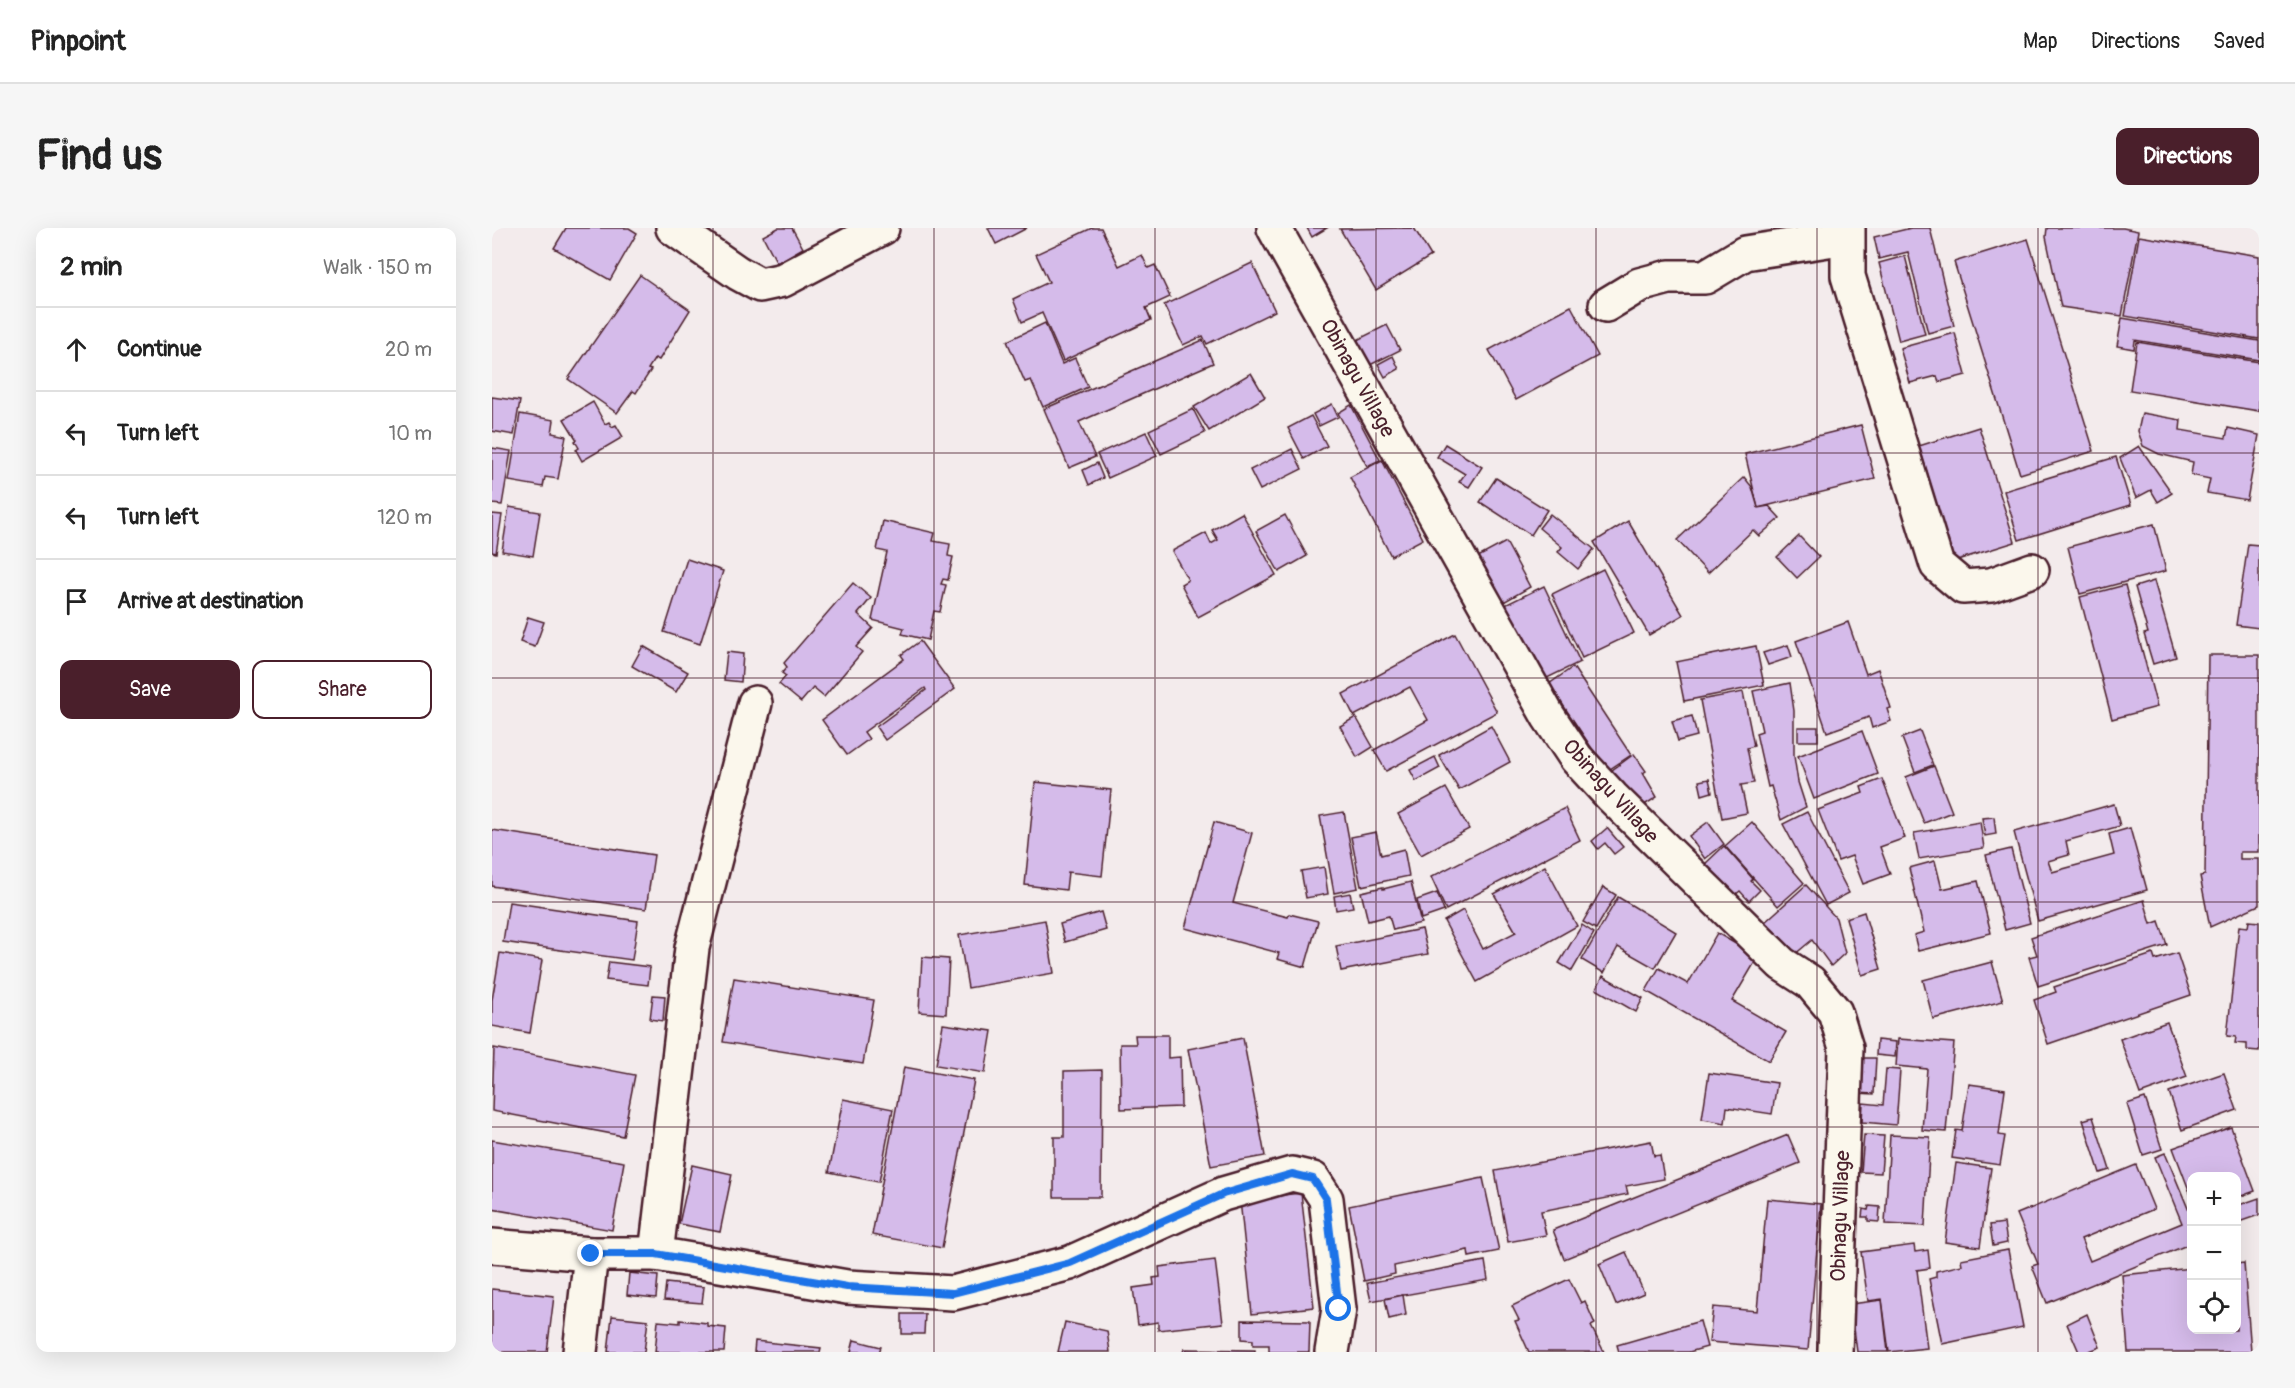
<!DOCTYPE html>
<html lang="en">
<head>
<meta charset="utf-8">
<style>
	body { margin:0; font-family:Pangolin,sans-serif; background:#f6f6f6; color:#222 }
	.controls { position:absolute; right:18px; bottom:18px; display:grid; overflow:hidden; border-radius:12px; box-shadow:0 6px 24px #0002 }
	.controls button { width:54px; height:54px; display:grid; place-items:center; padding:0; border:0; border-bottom:2px solid #e0e0e0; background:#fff; color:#222; font:30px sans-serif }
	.stop { position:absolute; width:18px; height:18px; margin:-14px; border:4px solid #1a73e8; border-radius:50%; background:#fff }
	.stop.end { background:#1a73e8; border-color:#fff; box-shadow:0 2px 6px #0008 }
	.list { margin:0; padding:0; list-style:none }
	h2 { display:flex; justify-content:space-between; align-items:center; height:78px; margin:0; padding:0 24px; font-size:26px }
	h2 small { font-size:20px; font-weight:400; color:#767676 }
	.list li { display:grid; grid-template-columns:39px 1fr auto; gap:18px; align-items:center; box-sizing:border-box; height:84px; padding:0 24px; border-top:2px solid #e0e0e0 }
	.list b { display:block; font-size:22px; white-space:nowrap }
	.list em { font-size:20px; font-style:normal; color:#767676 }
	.actions { display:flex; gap:12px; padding:18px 24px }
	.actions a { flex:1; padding:14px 0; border:2px solid #4a1f2b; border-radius:12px; text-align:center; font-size:21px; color:#4a1f2b }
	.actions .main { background:#4a1f2b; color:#fff }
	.icon { flex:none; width:33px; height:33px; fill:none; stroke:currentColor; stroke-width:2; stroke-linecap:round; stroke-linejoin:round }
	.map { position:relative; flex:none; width:1767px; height:1124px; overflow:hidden; border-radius:12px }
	header { display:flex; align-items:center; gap:36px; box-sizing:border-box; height:84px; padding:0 30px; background:#fff; border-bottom:2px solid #e0e0e0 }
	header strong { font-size:28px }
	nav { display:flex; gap:33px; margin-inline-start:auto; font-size:21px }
	.intro { display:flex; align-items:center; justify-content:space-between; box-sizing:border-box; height:144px; padding:0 36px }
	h1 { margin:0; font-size:42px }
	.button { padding:15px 27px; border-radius:12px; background:#4a1f2b; color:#fff; font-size:21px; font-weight:700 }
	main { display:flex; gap:36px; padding:0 36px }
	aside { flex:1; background:#fff; border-radius:12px; box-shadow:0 6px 24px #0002 }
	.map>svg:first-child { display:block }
</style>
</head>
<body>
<header>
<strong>Pinpoint</strong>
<nav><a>Map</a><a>Directions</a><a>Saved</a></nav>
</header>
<div class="intro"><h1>Find us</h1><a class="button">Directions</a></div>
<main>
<aside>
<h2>2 min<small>Walk · 150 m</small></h2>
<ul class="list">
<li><svg class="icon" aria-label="ahead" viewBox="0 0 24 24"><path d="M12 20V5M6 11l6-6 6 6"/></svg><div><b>Continue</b></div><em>20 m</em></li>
<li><svg class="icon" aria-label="left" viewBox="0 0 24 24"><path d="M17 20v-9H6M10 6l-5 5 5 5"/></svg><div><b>Turn left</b></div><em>10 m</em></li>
<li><svg class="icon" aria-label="left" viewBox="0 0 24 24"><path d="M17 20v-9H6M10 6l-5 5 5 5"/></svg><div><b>Turn left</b></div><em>120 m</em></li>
<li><svg class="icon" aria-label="arrive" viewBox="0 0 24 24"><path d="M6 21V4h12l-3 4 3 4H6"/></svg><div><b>Arrive at destination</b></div></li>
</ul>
<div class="actions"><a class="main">Save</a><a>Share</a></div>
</aside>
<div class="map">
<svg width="1767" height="1124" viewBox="0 0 1767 1124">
	<rect width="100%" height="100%" fill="#f3ebec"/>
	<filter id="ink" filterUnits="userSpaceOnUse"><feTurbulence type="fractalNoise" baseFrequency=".0167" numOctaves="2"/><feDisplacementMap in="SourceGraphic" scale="12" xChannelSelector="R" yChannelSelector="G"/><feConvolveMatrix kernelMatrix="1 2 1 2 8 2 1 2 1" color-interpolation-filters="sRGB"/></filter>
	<g filter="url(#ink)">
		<g fill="#d5bbea" stroke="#4a1f2b" stroke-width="1.5">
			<polygon points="74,0 137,0 145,5 118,52 62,20"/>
			<polygon points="286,0 300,0 311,20 285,35 271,8"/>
			<polygon points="496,0 535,0 504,16"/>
			<polygon points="600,0 609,0 627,38 650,27 656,40 663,37 678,69 654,80 659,92 571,133 550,85 530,94 521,71 557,54 544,26"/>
			<polygon points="815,0 835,0 820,9"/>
			<polygon points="922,0 939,28 884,62 848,1"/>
			<polygon points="1419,0 1438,0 1462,98 1436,105 1416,24 1387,31 1382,9"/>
			<polygon points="1555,0 1631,0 1646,3 1630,88 1569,79 1554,9"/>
			<polygon points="1647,8 1767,28 1767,111 1633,88"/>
			<polygon points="1536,11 1602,223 1528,246 1462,34"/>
			<polygon points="1413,28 1433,106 1407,113 1387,35"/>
			<polygon points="760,35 783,83 715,116 711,108 691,117 672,77"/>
			<polygon points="148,47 198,82 167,132 163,130 156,141 159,142 144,165 141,163 125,185 76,151"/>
			<polygon points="1079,78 1106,128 1024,172 997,122"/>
			<polygon points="1630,90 1767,113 1767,132 1643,112 1642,121 1625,118"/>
			<polygon points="553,95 570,136 583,130 596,159 551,179 539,152 533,154 515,113"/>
			<polygon points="895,97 908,122 878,137 865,112"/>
			<polygon points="1463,105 1474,147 1447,154 1445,148 1418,155 1408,120"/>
			<polygon points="711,112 721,135 587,194 603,229 577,240 552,181"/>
			<polygon points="1645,114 1767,134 1767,183 1638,162"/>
			<polygon points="901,128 907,141 893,149 886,136"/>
			<polygon points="759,145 773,169 717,203 702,179"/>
			<polygon points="0,169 28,173 22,207 0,203"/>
			<polygon points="101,174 113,196 117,194 120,199 124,197 131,209 90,233 84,222 87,220 83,213 85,212 72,191"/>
			<polygon points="840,176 846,189 827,198 821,186"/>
			<polygon points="859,177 888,232 875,238 846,185"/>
			<polygon points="701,181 713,205 669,226 657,202"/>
			<polygon points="1650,185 1689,192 1688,202 1734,210 1736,200 1767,207 1755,272 1715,265 1718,251 1699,247 1701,234 1667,226 1651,218 1646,203"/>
			<polygon points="28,186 62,192 60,205 74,208 66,251 53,249 51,259 17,253"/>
			<polygon points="819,188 835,218 812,231 796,200"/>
			<polygon points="1369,197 1383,251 1266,280 1253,226"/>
			<polygon points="1487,199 1523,314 1462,333 1427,218"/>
			<polygon points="654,204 665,228 616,250 605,226"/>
			<polygon points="953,216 990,239 977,259 967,254 973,246 945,229"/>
			<polygon points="1647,218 1680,265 1666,274 1659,262 1644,270 1628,230"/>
			<polygon points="0,220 19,223 10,277 0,276"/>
			<polygon points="800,221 810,241 768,262 758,242"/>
			<polygon points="1624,229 1639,277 1527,312 1512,263"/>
			<polygon points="890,232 931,311 899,328 858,249"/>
			<polygon points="605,235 611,250 597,257 591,242"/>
			<polygon points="1252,249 1260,259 1266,280 1277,278 1288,290 1267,308 1261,302 1216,345 1185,312"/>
			<polygon points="1004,250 1055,282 1039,307 988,274"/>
			<polygon points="17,279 48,284 41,328 10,323"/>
			<polygon points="750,285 784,347 706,389 689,356 696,352 680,323 714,305 719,316 726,312 720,302"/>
			<polygon points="0,286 10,287 4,325 0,324"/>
			<polygon points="1058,286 1102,321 1086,341 1066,324 1070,319 1047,300"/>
			<polygon points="793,287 815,328 787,344 764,303"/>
			<polygon points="391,293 443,305 441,313 458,316 456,328 461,329 456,352 451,351 449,356 454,357 448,384 442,383 436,412 410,406 412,400 380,392 395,324 385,322"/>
			<polygon points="1136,293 1191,387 1157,407 1102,314"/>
			<polygon points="1662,296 1674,343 1588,366 1576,319"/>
			<polygon points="1307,308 1327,329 1305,350 1285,329"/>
			<polygon points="1014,314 1038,359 1010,375 986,329"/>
			<polygon points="1756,316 1767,317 1767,400 1744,397"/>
			<polygon points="195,331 231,343 208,416 172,404"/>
			<polygon points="1111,341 1142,405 1090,430 1060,366"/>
			<polygon points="1662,353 1684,429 1661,436 1652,406 1656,405 1643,359"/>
			<polygon points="361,355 379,370 366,386 381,400 364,419 370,424 332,469 321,460 309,474 287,456 294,448 290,445 295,439 292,435"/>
			<polygon points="1633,357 1665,479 1620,491 1588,369"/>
			<polygon points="1052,358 1088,434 1047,454 1011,378"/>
			<polygon points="36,389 52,394 43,419 28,414"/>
			<polygon points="1356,394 1374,446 1386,441 1399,480 1395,481 1399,493 1380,500 1377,489 1335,504 1304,413"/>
			<polygon points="963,406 1005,484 894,543 882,522 936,492 918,459 862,488 851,466"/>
			<polygon points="428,413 463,461 393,512 384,499 434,462 433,460 372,504 377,511 355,527 330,492 412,431 409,427"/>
			<polygon points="1296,417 1300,429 1276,437 1271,425"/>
			<polygon points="151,418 196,444 184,464 140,438"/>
			<polygon points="1264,418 1272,457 1192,473 1184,434"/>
			<polygon points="235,424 251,426 249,454 232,452"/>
			<polygon points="1716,427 1767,427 1767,624 1748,624 1748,631 1767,631 1767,677 1718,699 1708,648 1713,647"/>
			<polygon points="1081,439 1139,527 1115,543 1057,456"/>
			<polygon points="1298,455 1302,483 1302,528 1306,554 1314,579 1289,592 1279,558 1276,559 1264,505 1270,503 1261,463"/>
			<polygon points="1251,464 1262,518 1255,520 1262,555 1249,557 1255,585 1230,590 1208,472"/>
			<polygon points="1200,488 1205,508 1186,513 1180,493"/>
			<polygon points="864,489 881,519 865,529 848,498"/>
			<polygon points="999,498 1018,534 967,562 947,527"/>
			<rect x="1306" y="499" width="20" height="14"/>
			<polygon points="1370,503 1386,546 1322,571 1306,528"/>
			<polygon points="1428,503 1441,537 1423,544 1410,510"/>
			<polygon points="1142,526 1154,543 1151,545 1165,569 1143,583 1116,545"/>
			<polygon points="943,529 948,540 924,553 918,542"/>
			<polygon points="1442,538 1460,584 1432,595 1414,549"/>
			<polygon points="1217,551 1220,564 1210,567 1207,553"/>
			<polygon points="1390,551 1413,610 1388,619 1398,646 1371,656 1360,628 1346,633 1326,582 1371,565 1369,559"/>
			<polygon points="543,554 619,562 610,648 576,644 574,662 533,657"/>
			<polygon points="954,560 977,601 929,627 906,586"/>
			<polygon points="1622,576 1628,598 1574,613 1577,627 1556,633 1560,644 1622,627 1617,606 1638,600 1655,662 1546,693 1522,604"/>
			<polygon points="1073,580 1088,612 954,682 939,649"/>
			<polygon points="852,584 866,660 842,665 828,588"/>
			<polygon points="1315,584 1357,665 1334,677 1291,596"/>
			<polygon points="1502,589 1504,606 1493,608 1490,590"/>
			<polygon points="722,594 760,605 741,675 796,689 797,686 826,693 813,739 785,731 787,725 693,700"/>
			<polygon points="1216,594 1232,616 1213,631 1197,608"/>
			<polygon points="1260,594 1312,655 1286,678 1233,618"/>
			<polygon points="1488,594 1492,620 1427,631 1422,605"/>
			<polygon points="1115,600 1131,619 1122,626 1113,615 1106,621 1100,613"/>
			<polygon points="0,602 162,627 154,681 0,658"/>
			<polygon points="884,604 889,627 912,621 917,648 869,658 859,609"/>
			<polygon points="1232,618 1261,651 1259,653 1268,662 1257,673 1248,663 1242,668 1213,636"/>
			<polygon points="1519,621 1538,695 1513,702 1494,627"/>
			<polygon points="1443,633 1450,661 1486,653 1499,705 1426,723 1422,707 1432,704 1417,640"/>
			<polygon points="1053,638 1085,698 985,754 952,693 971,682 991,721 1024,704 1002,666"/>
			<polygon points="832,639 836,666 814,670 809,643"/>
			<polygon points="919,654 929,695 901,702 897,688 876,693 869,664 891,659 891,661"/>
			<polygon points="1314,657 1344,690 1353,725 1339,738 1320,712 1302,727 1273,694"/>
			<polygon points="1111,659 1124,667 1104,701 1091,694"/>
			<polygon points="858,665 861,679 844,682 842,668"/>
			<polygon points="945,665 952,683 929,691 925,672"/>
			<polygon points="1126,669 1184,704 1163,740 1126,719 1112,745 1090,732"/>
			<polygon points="1652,672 1659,696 1667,693 1675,717 1546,758 1537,729 1545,727 1539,709"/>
			<polygon points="17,674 146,693 140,732 11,714"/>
			<polygon points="609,684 614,702 573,714 568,696"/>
			<polygon points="1372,684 1389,741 1370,747 1354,690"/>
			<polygon points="553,692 562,745 476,760 467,707"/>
			<polygon points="1757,693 1767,694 1767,823 1755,822 1755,816 1743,815 1744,809 1735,808 1747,698 1756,699"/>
			<polygon points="1090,697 1102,705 1080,743 1067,735"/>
			<polygon points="930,701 936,726 849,743 844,718"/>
			<polygon points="1225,705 1266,729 1240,773 1294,804 1277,833 1154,763 1167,740 1196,756"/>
			<polygon points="8,725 50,732 38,805 0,798 0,772"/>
			<polygon points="1685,725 1699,767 1556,816 1542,772 1564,764 1562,759 1661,726 1663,732"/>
			<polygon points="430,729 457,731 454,786 427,784"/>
			<polygon points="117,734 158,739 156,757 114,752"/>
			<polygon points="1500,734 1511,773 1441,791 1431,752"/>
			<polygon points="1111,748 1151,770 1144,784 1104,761"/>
			<polygon points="242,750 382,772 371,836 231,814"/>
			<polygon points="161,767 173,768 171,793 158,791"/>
			<polygon points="1675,794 1695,849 1648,866 1628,811"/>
			<polygon points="451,796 500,803 493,845 444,837"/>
			<polygon points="643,807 676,807 676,830 688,829 689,879 629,881 628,816 644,816"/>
			<polygon points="751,810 773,928 719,938 696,821"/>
			<polygon points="1406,811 1462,815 1454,904 1430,902 1435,841 1404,838"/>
			<polygon points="1385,812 1404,814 1403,829 1384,827"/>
			<polygon points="2,820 143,847 131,908 0,883"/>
			<polygon points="1367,830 1384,830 1382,866 1365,865"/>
			<polygon points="412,839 482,852 450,1020 380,1007"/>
			<polygon points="1394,841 1408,842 1404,897 1370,894 1371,875 1391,877"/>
			<polygon points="610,842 609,969 562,969 562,909 572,909 572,843"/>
			<polygon points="1217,845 1285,855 1280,886 1235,879 1233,895 1210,891"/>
			<polygon points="1732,845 1745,882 1690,902 1677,864"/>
			<polygon points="1477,856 1513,861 1507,907 1513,908 1508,937 1460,930 1464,902 1470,903"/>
			<polygon points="1653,870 1670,921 1651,927 1635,876"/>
			<polygon points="351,871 401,881 387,954 337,944"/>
			<polygon points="1601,889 1618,942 1608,945 1591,892"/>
			<polygon points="1739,899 1763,963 1744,970 1744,948 1700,948 1700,970 1681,920"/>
			<polygon points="1296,907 1308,935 1072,1031 1061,1002"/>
			<polygon points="1372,907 1392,908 1389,945 1369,944"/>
			<polygon points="1398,907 1438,909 1433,998 1393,996"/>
			<polygon points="0,912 132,934 120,1002 0,981"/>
			<polygon points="1159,913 1162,928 1168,927 1172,951 1134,958 1136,966 1049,983 1054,1007 1016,1014 1003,943"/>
			<polygon points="1673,925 1700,990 1700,1015 1555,1075 1540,1038 1546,1036 1525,986 1644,937 1662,981 1589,1011 1598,1033 1690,995 1663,929"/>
			<polygon points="1464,935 1499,940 1488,1019 1453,1014"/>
			<polygon points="200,937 240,946 228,1004 187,996"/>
			<polygon points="991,950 1007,1023 977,1029 976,1022 902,1038 903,1046 872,1053 857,978"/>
			<polygon points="809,965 822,1079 760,1086 748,972"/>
			<polygon points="1767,970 1767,987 1744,995 1744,978"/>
			<polygon points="1275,971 1329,976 1316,1122 1217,1114 1221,1079 1265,1083"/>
			<polygon points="1377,978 1388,979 1387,994 1376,993 1376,989 1370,989 1371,981 1376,982"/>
			<polygon points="1512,995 1515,1015 1501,1018 1498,997"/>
			<polygon points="1422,1017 1423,1024 1436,1022 1438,1040 1425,1042 1435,1120 1397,1124 1390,1071 1376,1073 1369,1024"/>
			<polygon points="1516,1022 1531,1099 1450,1116 1437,1051 1444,1049 1444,1043 1470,1037 1469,1031"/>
			<polygon points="1134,1024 1152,1065 1124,1077 1107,1036"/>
			<polygon points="723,1032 731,1095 666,1102 666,1094 646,1097 641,1060 662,1057 661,1050 668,1049 667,1039"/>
			<polygon points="993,1033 996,1052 879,1073 875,1055"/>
			<polygon points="1752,1035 1759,1124 1636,1124 1630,1047 1700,1040 1700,1102 1744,1102 1744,1036"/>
			<polygon points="137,1045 166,1048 164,1070 135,1067"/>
			<polygon points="1077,1051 1089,1075 1093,1073 1103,1096 1099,1098 1112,1124 1037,1124 1023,1093 1027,1092 1020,1078"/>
			<polygon points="174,1055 212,1059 210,1075 172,1072"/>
			<polygon points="0,1061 62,1068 55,1124 0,1124"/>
			<polygon points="911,1067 914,1087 897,1091 893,1071"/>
			<polygon points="1390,1072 1396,1124 1365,1124 1359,1076"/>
			<polygon points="410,1086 433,1086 432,1106 410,1106"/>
			<polygon points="1595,1086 1608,1119 1595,1124 1587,1124 1575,1096"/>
			<polygon points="120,1088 156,1092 152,1124 116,1124"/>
			<polygon points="188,1092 215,1095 215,1098 234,1100 232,1124 163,1124 166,1093 188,1095"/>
			<polygon points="750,1092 818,1093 817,1124 777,1124 777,1117 761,1117 761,1112 750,1111"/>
			<polygon points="1208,1093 1215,1119 1197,1124 1127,1124 1125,1117"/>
			<polygon points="573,1094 615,1103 618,1124 566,1124"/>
			<polygon points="362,1112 389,1119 387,1124 359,1124"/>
			<polygon points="263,1113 329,1120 328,1124 262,1124"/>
			<polygon points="692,1121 763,1122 763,1124 691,1124"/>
		</g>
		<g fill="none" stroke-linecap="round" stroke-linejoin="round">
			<defs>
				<g id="minor">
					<polyline points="181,0 246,45 268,57 291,52 390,0"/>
					<polyline points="782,0 1056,488 1084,530 1120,569 1290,736 1318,754 1343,784 1354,820 1343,1124"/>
					<polyline points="1356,0 1356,48 1445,337 1471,359 1499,357 1540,342"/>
					<polyline points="1114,77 1147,57 1177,49 1213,49 1253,25 1355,9"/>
					<polyline points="0,1018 99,1026 164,1026 355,1059 461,1065 578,1035 731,966 800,946 821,951 834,971 847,1081 840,1124"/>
					<polyline points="164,1026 200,720 263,475"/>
					<polyline points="88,1124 99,1026"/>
				</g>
			</defs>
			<use href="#minor" stroke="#4a1f2b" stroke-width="38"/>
			<use href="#minor" stroke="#fbf7ec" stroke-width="33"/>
		</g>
	</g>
	<g fill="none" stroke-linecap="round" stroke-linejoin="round" filter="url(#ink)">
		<polyline stroke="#1a73e8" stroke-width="8" points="99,1026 164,1026 355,1059 461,1065 578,1035 731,966 800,946 821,951 834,971 847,1081"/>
	</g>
	<path fill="none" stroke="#4a1f2b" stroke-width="1.5" stroke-opacity="0.55" d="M 221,0 L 221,1124M 442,0 L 442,1124M 663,0 L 663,1124M 884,0 L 884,1124M 1104,0 L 1104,1124M 1325,0 L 1325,1124M 1546,0 L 1546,1124M 0,225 L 1767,225M 0,450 L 1767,450M 0,674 L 1767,674M 0,899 L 1767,899"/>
	<g text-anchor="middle" stroke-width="6" stroke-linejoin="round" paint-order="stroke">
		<g font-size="21" fill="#4a1f2b" stroke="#fbf7ec">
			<text transform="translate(866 150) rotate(61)" y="7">Obinagu Village</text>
			<text transform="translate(1119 563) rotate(48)" y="7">Obinagu Village</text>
			<text transform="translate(1348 988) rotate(-88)" y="7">Obinagu Village</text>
		</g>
	</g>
</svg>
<div class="controls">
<button>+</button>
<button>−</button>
<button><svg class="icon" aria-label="locate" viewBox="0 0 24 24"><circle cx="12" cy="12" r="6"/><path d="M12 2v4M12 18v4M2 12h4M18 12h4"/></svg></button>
</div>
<div class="stop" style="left:847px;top:1081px"></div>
<div class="stop end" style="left:99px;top:1026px"></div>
</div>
</main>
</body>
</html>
